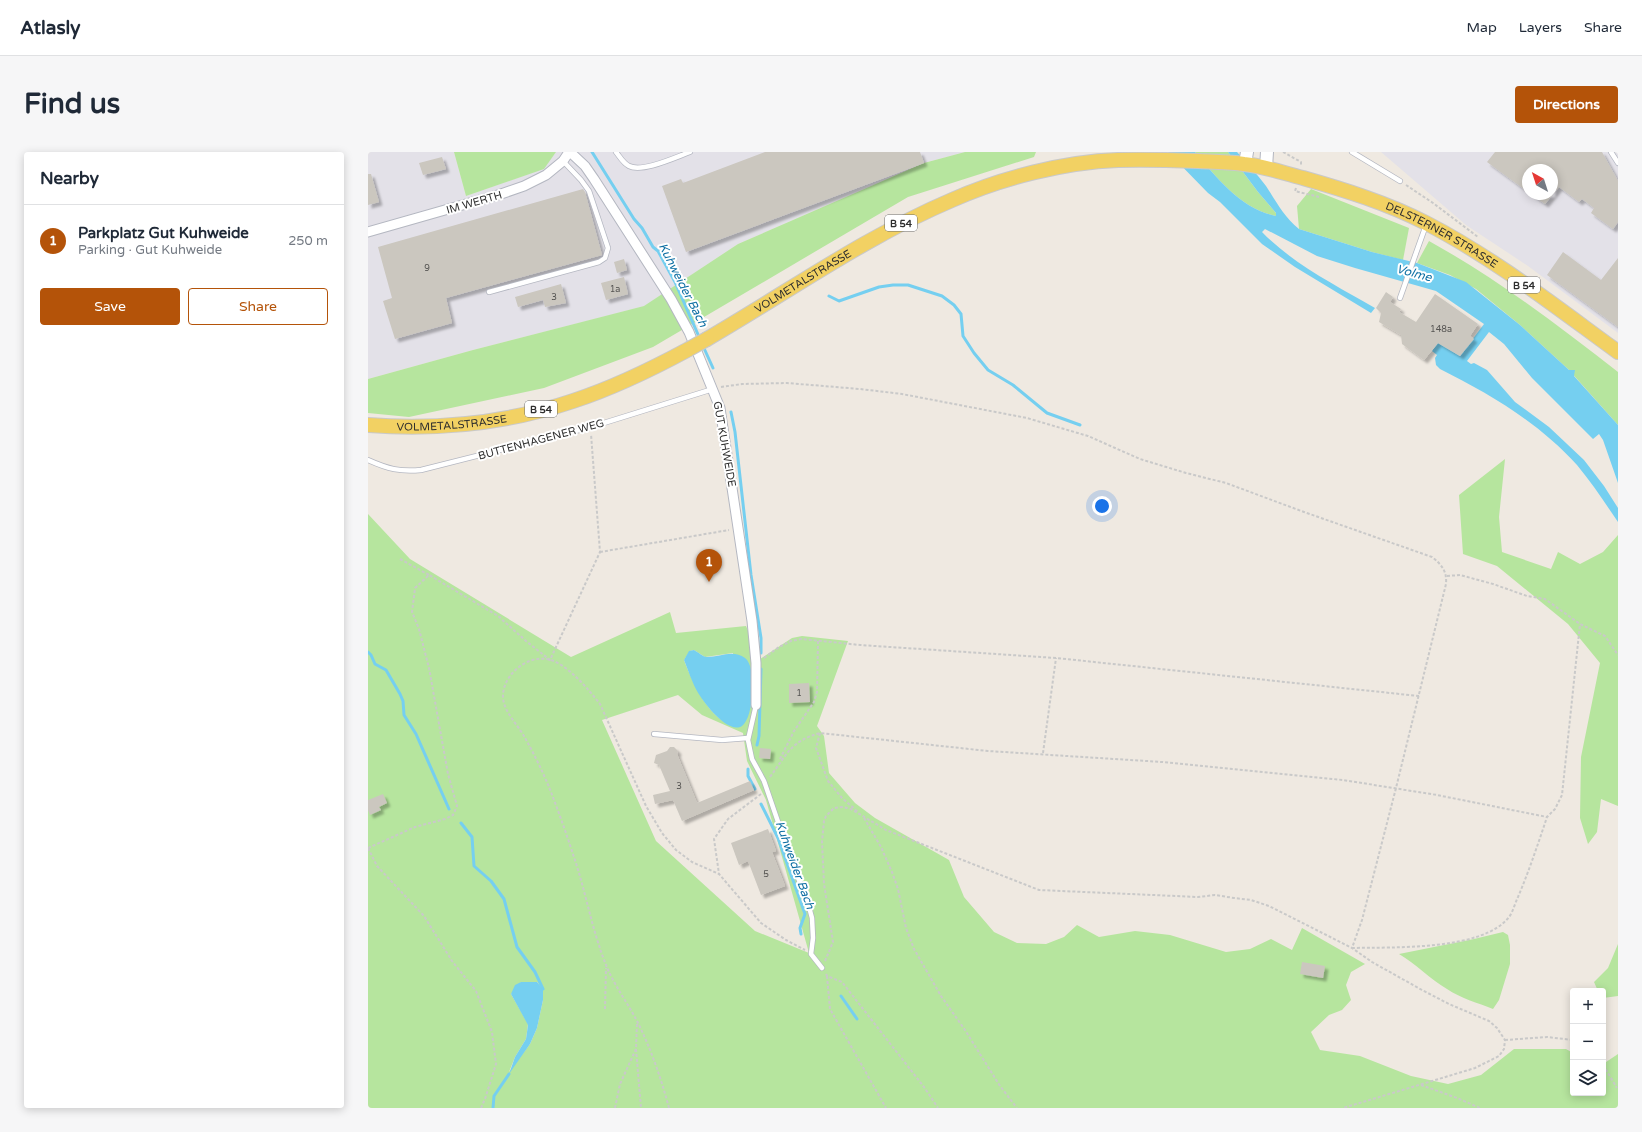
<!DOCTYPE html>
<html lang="en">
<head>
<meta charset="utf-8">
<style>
	body { margin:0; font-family:"Varela Round",sans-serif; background:#f6f6f7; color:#1f2937 }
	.controls { position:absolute; right:12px; bottom:12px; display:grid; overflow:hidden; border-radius:4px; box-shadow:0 2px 10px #0003 }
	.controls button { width:36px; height:36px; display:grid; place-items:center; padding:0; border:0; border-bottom:1px solid #e0e1e3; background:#fff; color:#1f2937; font:20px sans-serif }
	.compass { position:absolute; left:1154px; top:12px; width:36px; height:36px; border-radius:50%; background:#fff; box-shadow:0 2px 10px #0003; rotate:321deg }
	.you { position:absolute; left:734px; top:354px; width:14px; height:14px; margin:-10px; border:3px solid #fff; border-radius:50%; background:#1a73e8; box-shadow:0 0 0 6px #1a73e833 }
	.badge { display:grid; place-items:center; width:26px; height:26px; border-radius:50%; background:#b45309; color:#fff; font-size:13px; font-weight:700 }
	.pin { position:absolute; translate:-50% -33px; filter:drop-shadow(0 1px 2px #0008) }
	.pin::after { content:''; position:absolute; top:21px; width:14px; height:12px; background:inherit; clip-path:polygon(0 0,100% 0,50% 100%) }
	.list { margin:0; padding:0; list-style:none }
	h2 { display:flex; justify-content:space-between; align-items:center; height:52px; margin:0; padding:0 16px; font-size:17px }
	h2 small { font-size:13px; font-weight:400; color:#747a83 }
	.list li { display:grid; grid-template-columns:26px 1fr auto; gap:12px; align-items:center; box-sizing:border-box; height:72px; padding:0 16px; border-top:1px solid #e0e1e3 }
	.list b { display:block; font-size:15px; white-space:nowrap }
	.list p { margin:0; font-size:13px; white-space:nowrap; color:#747a83 }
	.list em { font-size:13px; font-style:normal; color:#747a83 }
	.actions { display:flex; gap:8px; padding:12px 16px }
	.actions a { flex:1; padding:9px 0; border:1px solid #b45309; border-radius:4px; text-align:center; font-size:14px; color:#b45309 }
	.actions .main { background:#b45309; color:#fff }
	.icon { flex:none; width:22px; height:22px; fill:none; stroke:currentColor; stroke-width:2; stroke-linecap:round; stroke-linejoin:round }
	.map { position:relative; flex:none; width:1250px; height:956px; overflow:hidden; border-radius:4px }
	header { display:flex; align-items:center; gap:24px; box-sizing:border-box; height:56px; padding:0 20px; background:#fff; border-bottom:1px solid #e0e1e3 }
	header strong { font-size:19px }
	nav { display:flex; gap:22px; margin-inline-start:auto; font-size:14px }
	.intro { display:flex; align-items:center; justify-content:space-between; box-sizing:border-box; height:96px; padding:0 24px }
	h1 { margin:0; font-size:28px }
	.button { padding:10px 18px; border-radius:4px; background:#b45309; color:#fff; font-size:14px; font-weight:700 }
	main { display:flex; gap:24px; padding:0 24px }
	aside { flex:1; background:#fff; border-radius:4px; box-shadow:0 2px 10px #0003 }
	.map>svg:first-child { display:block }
</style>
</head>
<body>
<header>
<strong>Atlasly</strong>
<nav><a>Map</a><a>Layers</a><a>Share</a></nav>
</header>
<div class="intro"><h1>Find us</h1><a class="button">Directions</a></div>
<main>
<aside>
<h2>Nearby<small></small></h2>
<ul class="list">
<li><span class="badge">1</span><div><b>Parkplatz Gut Kuhweide</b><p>Parking · Gut Kuhweide</p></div><em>250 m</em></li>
</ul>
<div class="actions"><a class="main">Save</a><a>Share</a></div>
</aside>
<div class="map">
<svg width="1250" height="956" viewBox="0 0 1250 956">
	<defs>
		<filter id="shadow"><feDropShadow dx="3.5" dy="3.5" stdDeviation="1" flood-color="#0004"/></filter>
	</defs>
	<rect width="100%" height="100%" fill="#efe9e1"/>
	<g fill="#e3e1e8" fill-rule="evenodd">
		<polygon points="0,0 86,0 98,44 175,17 188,0 597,0 556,11 370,92 277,154 105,198 0,227"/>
		<path d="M 1013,0 L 1250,0 L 1250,181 L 1160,114 L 1098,73 ZM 1160,18 L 1184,18 L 1184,42 L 1160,42 Z"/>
	</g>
	<g fill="#b6e59e" fill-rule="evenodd">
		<polygon points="86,0 188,0 176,17 98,44"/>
		<polygon points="597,0 668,0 666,5 540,45 285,195 176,236 41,265 0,261 0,227 105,198 276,154 370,92 556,11"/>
		<path d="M 827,0 L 860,0 L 890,40 L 908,61 L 908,64 C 873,57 849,26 827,0 Z"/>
		<polygon points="943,37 1041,76 1035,108 1004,100 931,77 929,54"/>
		<path d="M 1061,89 C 1128,126 1190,173 1250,220 L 1250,273 L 1201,218 L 1152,173 L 1108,137 L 1082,123 L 1049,111 Z"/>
		<polygon points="1137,307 1131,365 1134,400 1183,417 1190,400 1212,412 1235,400 1250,383 1250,654 1233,647 1229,680 1220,692 1212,666 1213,605 1232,511 1200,472 1129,414 1095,402 1091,343"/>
		<path d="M 0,362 L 42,407 L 203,505 L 302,460 L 308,481 L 378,474 L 392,507 L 424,486 L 434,484 L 480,489 L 449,574 L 456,584 L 461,621 L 487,651 L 507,666 L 581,708 L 596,745 L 626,780 L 649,791 L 678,792 L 696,785 L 709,773 L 731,785 L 767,779 L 802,783 L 858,800 L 882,797 L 903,787 L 924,798 L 934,776 L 997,812 L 983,820 L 978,833 L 983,848 L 974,858 L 961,863 L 943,880 L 952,898 L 992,904 L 1043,924 L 1080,932 L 1113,923 L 1146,897 L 1198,897 L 1205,901 L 1205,941 L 1235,941 L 1235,912 L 1250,902 L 1250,956 L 0,956 ZM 326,498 L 337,505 L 365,501 L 368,575 C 341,568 325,532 316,508 L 322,499 ZM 310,543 L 334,563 L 375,581 L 379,609 L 398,648 L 441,801 L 387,779 L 288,689 L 234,568 ZM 153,830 L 169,830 L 175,837 L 175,848 L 169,876 L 162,892 L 141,920 L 147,905 L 158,887 L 160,872 L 143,842 Z"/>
		<path d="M 1135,780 L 1140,783 L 1142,793 L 1142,812 L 1131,848 L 1125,857 C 1110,851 1092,846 1079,837 C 1062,827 1048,812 1031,802 L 1106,787 Z"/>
		<polygon points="1250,792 1250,844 1235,846 1235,839 1230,839 1226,830 1240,816"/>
	</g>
	<g fill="#75cff0">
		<path d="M 800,0 L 827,0 C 849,26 873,57 908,64 L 908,61 L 890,40 L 860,0 L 869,0 C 879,11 889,22 898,34 C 908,49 916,65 931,77 L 1004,100 L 1049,111 L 1098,130 L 1152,173 L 1201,218 L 1207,218 L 1206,224 L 1250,273 L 1250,331 L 1235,288 L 1231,282 L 1225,287 L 1164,226 L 1136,192 L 1121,180 L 1099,209 L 1103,212 L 1106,211 L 1119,218 L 1147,250 L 1181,275 L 1216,308 L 1236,334 L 1250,356 L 1250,370 C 1237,351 1224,331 1209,313 C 1171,271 1122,242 1072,217 L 1068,213 L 1067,206 L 1069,203 L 1064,199 L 1070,191 L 1092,204 L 1116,172 L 1068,139 L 987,116 L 949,104 L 897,77 L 894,80 C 925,112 969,134 1007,156 L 1003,161 L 927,115 L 894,92 L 852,50 L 840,41 Z"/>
		<path d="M 326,498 C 330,500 335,505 339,505 C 352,505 365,497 377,506 C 389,514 386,566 374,574 C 360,583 335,550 329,539 C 324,530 320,518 316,508 L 321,499 Z"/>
		<polygon points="153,830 169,830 175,837 175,848 169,876 162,892 141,922 147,905 158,887 160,873 143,842 147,833"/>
	</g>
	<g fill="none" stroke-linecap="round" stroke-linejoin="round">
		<g stroke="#75cff0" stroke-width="3">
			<polyline points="224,0 266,67 274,76 285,95 290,99 307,130 332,187"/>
			<polyline points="461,144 471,149 511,135 525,133 540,133 574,144 586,153 593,162 595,184 606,201 620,218 645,233 679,261 712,273"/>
			<polyline points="335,194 345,216"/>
			<polyline points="363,260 367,280 383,423 393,486 393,501"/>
			<polyline points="0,500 3,503 7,512 18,518 32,542 35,549 36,563 48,582 81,657"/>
			<polyline points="389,593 391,584 393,517"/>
			<polyline points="380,617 380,624 387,637"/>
			<polyline points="393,652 410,686 437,762 432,776 433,782"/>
			<polyline points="93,671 104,685 106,714 123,729 136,747 149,795 167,820 175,837"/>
			<polyline points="473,844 489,867"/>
			<polyline points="125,956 126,944 141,922"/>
		</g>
	</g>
	<g fill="#cbc7bf" filter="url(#shadow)">
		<polygon points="397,0 552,0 556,11 318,100 294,34 313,27 315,31"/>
		<polygon points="1127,0 1234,0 1250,29 1250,70 1245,77 1223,61 1226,56 1214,47 1211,50 1191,35 1177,52 1163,42 1184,42 1184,18 1160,18 1160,40 1119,10"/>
		<polygon points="74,5 78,17 55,23 51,11"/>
		<polygon points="0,22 3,22 11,50 0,53"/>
		<polygon points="215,37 217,40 234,103 78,146 84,171 27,187 15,149 24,146 10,95"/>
		<polygon points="1195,100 1233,128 1250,106 1250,175 1179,123"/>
		<polygon points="256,107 259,118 249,121 246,110"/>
		<polygon points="256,125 260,142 238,148 233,131"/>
		<polygon points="193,132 198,151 177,155 175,148 150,155 147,145"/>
		<polygon points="1018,140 1025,145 1022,150 1033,157 1031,160 1048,170 1067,142 1110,172 1102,184 1106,187 1092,204 1070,191 1056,208 1034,192 1033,183 1011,170 1013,161 1008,156"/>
		<polygon points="441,531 442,550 421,551 421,532"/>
		<polygon points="302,595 306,595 310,599 309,602 329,651 382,629 386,638 314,669 305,648 287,652 285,643 302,639 291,613 286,611 288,603 299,599"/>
		<polygon points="392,596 403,597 402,607 391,606"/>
		<polygon points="15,642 19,651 11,655 13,658 2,663 0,658 0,648"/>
		<polygon points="400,677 408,699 404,700 417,734 393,743 380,709 371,713 363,691"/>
		<polygon points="934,810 957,814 955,826 932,822"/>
	</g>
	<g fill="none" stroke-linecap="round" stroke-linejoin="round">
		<defs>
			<g id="lane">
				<path d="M 248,0 C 252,5 255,11 261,14 C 274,21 308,5 322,0"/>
				<polyline points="984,0 1032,29"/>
				<polyline points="1243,0 1250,11"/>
				<polyline points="121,140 231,110 237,106 240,96 221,39 213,28 195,9"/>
				<polyline points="1032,146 1058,73"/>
				<path d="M 0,308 C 20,317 32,320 53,318 L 223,275 L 345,237"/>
				<polyline points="388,553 380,588 384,607 396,629 419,696 441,755 444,766 445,786 443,802 454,816"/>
				<polyline points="286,582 354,588 380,586"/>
			</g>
			<g id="street">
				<polyline points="202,0 217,14 226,27 303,147 321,180 352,256 384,469 388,511 388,553"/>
				<polyline points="0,80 133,42 156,34 178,23 195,9 201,0"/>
			</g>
			<g id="secondary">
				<polyline points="877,12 879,0"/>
				<polyline points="898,16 899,0"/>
			</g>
			<g id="primary">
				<path id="s1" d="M 339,187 C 420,140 497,85 584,48 C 633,26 696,10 750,8 C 777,7 804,8 831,9 C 846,10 861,10 876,12 C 896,14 915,21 935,26 C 977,38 1019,51 1058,71 C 1126,106 1188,155 1250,200"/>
				<path id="s2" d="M 0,273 C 68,278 140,271 205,249 C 245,236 284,217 321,197"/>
			</g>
		</defs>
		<use href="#lane" stroke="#b4b7c1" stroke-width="6"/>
		<use href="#street" stroke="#b4b7c1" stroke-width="11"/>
		<use href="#secondary" stroke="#b4b7c1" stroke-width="14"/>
		<use href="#primary" stroke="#c9c9c9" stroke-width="16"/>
		<g stroke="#c9c9c9" stroke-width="2" stroke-dasharray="3 2" stroke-linecap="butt">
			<polyline points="915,0 933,10 933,13"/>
			<polyline points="1038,33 1065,51 1110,85"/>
			<polyline points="928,36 927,39 951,45"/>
			<path d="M 353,235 L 374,232 L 419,231 L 492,237 L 534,242 L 659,266 L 720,284 L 772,307 L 818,321 L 858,331 L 936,360 L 1064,405 C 1074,413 1079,419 1078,432 L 1028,636 L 994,768 L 984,796"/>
			<polyline points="232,400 361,378"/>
			<polyline points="32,407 61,423"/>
			<polyline points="1079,424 1092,423 1125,432 1159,444 1177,447 1212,472 1237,484 1250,503"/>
			<polyline points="396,506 411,495 423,489 433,487 492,493 688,506 1051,544"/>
			<polyline points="452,581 448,596 460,629 474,646 490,660"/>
			<polyline points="675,601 688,506"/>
			<polyline points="412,607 426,579 446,550 449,540 450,489"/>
			<path d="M 402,625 C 419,602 423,589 452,581 L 620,599 L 794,610 L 975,628 L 1069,643 L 1179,665"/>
			<polyline points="393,642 360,667 346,687 351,722 393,771 418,788 437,798"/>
			<polyline points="496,666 513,695 524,720 530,737 538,776 546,797 573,844 597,878 632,934 649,956"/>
			<polyline points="0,696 47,675 77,667 85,663 89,654 80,622 61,516 51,477 44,460 47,436 61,423 130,464 158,489 182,508 232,400 223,282"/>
			<polyline points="0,696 9,714 56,764 84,809 108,839 124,880 128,912 117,947 113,956"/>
			<path d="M 984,796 C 1024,795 1115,799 1141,765 C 1145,760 1147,751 1150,745 C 1161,719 1170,692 1179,665 L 1187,657 L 1194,643 L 1212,472"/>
			<polyline points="457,809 465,790 456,732 454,690 456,669 458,664 466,656 475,655 483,657 518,678 671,738 830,745 847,743 866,746 883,748 901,754 984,796 1004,810 1054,838 1081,852 1121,869 1129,876 1137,888 1136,897 1131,904 1107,916 975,956"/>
			<polyline points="458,822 459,824 474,830 556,935 570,956"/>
			<polyline points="459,824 462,857 518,956"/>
			<polyline points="237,857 238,816"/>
			<polyline points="1137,888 1179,885 1205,888"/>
			<polyline points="268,897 273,956"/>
			<polyline points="1235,913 1249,936"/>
			<polyline points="1053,933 1089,946 1112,956"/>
			<polyline points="247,956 252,932 268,897 269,871"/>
			<path d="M 301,956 C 293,926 283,897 269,869 C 259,850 246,833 238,813 C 226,783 220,752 211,721 C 202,692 192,663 181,635 C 174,618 165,600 156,584 C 149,572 135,559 135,544 C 135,522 161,501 183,508 C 201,514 221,538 232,552 L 278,654 L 294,681 L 308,698 L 324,710 L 351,722"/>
		</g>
		<use href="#lane" stroke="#fff" stroke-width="4.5"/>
		<use href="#street" stroke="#fff" stroke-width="9"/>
		<use href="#secondary" stroke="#fff" stroke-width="12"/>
		<use href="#primary" stroke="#f2d163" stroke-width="14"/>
		<defs>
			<polyline id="primary-bridge" points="321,197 339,187"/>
		</defs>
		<use href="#primary-bridge" stroke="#c9c9c9" stroke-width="16" stroke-linecap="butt"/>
		<use href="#primary-bridge" stroke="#f2d163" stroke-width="14"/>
	</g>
	<g text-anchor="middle" stroke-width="4" stroke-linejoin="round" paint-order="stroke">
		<g font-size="9" fill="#555452">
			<text x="59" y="119">9</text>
			<text x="247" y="140">1a</text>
			<text x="186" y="148">3</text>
			<text x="1073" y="180">148a</text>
			<text x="431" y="544">1</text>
			<text x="311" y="637">3</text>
			<text x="398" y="725">5</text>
		</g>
		<g fill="#fff" stroke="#6d6d6d" stroke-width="1">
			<rect x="517" y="63" width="32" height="16" rx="3"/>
			<rect x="1140" y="125" width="32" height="16" rx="3"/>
			<rect x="157" y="249" width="32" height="16" rx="3"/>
		</g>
		<g font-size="10" font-weight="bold" fill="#2e2e2e">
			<text x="533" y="75">B 54</text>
			<text x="1156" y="137">B 54</text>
			<text x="173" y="261">B 54</text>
		</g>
		<g font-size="11" fill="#2e2e2e" stroke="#fff">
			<text transform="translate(106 50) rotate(-16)" y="4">IM WERTH</text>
			<text dy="4" stroke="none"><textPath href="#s1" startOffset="791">DELSTERNER STRASSE</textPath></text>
			<text dy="4" stroke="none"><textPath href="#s1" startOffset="112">VOLMETALSTRASSE</textPath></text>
			<text dy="4" stroke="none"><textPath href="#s2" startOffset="84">VOLMETALSTRASSE</textPath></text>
			<text transform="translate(173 287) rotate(-15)" y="4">BUTTENHAGENER WEG</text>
			<text transform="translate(357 292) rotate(80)" y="4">GUT KUHWEIDE</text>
		</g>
		<g font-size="12" font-style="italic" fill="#0d6fa3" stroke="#fff">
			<text transform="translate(1046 121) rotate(15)" y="4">Volme</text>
			<text transform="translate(315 133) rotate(63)" y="4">Kuhweider Bach</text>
			<text transform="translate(427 713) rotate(70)" y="4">Kuhweider Bach</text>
		</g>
	</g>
</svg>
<div class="controls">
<button>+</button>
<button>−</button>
<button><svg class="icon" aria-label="layers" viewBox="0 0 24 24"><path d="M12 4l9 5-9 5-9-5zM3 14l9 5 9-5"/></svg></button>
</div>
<svg class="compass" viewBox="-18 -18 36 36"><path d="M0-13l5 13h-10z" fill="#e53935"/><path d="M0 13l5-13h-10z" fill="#747a83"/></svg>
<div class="you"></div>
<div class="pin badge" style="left:341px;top:430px">1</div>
</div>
</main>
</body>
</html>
